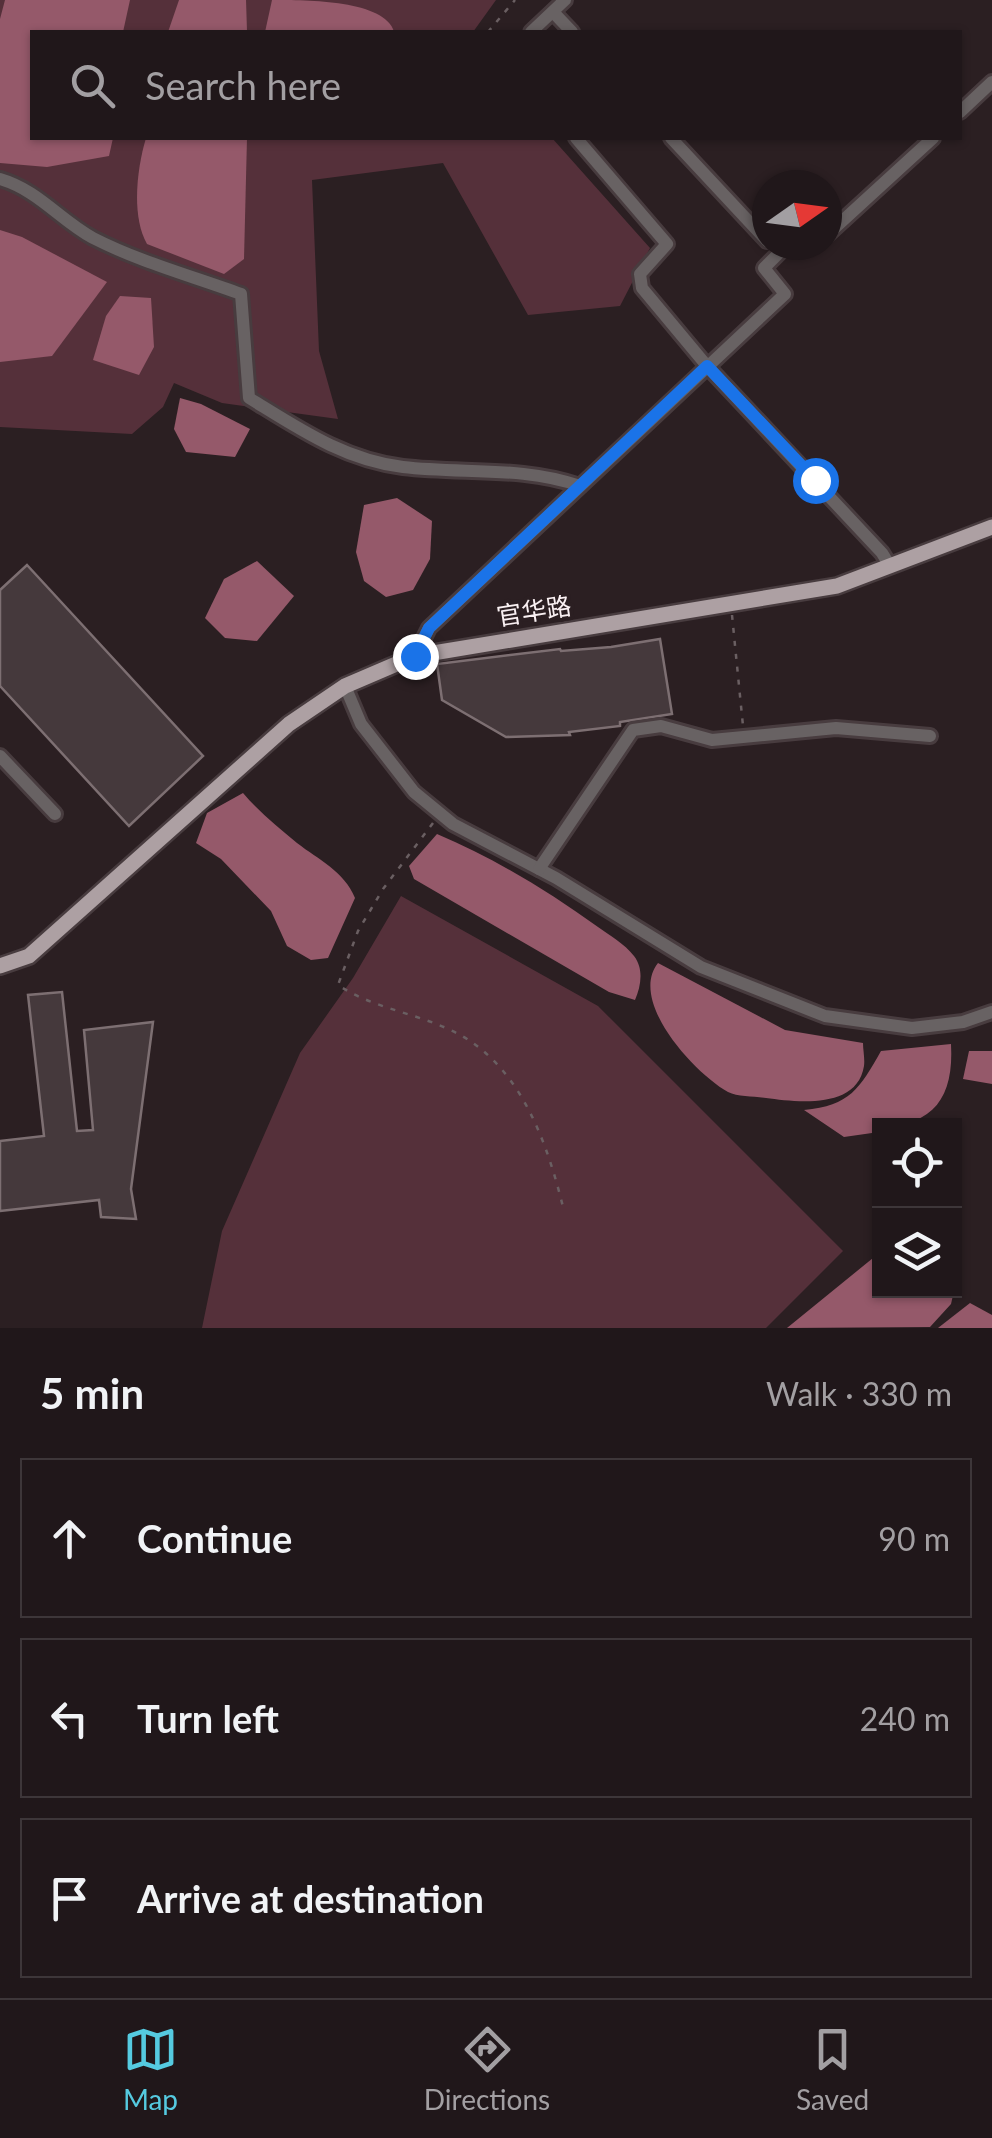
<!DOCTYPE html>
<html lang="en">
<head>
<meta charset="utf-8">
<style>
	body { margin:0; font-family:Lato,"Noto Sans SC",sans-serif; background:#2d2427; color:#f1f3f6 }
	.controls { position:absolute; right:30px; bottom:30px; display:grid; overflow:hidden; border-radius:0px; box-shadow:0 2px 8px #0004 }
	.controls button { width:90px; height:90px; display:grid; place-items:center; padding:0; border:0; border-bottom:2px solid #3d3639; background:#20171a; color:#f1f3f6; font:50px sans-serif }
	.compass { position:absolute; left:752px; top:170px; width:90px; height:90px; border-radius:50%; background:#20171a; box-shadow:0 2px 8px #0004; rotate:76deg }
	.stop { position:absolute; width:30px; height:30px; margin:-22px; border:8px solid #1a73e8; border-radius:50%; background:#fff }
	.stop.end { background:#1a73e8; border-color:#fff; box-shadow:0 2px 10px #0008 }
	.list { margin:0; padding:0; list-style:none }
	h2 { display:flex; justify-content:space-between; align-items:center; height:130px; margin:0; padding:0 40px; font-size:42px }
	h2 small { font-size:32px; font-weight:400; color:#a29fa2 }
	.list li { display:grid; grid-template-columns:65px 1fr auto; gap:30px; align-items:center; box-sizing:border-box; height:160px; margin:0 20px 20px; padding:0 20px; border:2px solid #3d3639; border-radius:0px }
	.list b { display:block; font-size:38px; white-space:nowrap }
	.list em { font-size:32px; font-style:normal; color:#a29fa2 }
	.icon { flex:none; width:55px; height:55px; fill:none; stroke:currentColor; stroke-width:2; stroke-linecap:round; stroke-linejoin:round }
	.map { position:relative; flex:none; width:992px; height:1328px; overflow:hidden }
	.search { position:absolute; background:#20171a; box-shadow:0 2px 8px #0004; left:30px; right:30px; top:30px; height:110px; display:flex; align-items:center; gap:25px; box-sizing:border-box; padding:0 35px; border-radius:0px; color:#a29fa2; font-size:38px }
	.sheet { height:670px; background:#20171a }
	nav { display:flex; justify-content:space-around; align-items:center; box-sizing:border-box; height:140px; border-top:2px solid #3d3639; background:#20171a; font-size:28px; color:#a29fa2 }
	nav a { display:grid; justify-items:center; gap:5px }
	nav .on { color:#55cae0 }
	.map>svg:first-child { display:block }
</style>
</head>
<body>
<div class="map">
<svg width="992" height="1328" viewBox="0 0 992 1328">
	<rect width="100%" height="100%" fill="#2b1f22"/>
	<g fill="#55303a">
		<polygon points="0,0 496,0 473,32 32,32 32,138 552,138 650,248 620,306 528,315 443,163 312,180 319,351 338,419 222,403 174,383 163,407 132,434 0,427"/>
		<polygon points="401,896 598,1006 843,1251 766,1328 202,1328 222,1231 300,1053 353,978"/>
	</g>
	<g fill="#95596a">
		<polygon points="5,0 130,0 123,32 32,32 32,138 113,138 109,156 47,167 0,163 0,19"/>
		<polygon points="179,0 246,0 247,32 168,32"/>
		<path d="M 272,0 C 308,0 385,0 394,32 L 265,32 Z"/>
		<path d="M 146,138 L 247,138 L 244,259 L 224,274 L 147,244 C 131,216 137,168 146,138 Z"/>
		<polygon points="0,230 22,237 107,282 52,356 0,362"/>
		<polygon points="120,296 151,298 154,347 139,375 93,360 106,316"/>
		<polygon points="180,398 201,404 250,429 235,457 186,452 174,429"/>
		<polygon points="397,498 432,521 430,559 413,590 386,597 364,581 356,552 364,505"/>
		<polygon points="257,561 294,596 257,641 225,638 205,618 224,579"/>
		<path d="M 243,793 C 259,812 278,827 297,843 C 319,860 344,871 355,898 L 328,958 L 311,960 L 287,946 L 271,911 L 221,859 L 196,843 L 207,813 Z"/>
		<path d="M 437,834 C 494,858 548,891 598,927 C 609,935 625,944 634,956 C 644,969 641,986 635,1000 L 609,992 L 414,879 L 409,866 Z"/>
		<path d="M 658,963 L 785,1030 L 863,1043 C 863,1050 865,1059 864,1066 C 857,1110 796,1102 766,1098 C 754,1096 738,1097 728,1092 C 694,1073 628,1001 658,963 Z"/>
		<path d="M 951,1044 C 954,1097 934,1126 880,1126 L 879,1132 L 844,1137 L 804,1110 C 850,1106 860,1088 881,1051 Z"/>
		<polygon points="969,1051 992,1051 992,1084 963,1079"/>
		<polygon points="879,1256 880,1290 954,1291 951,1304 930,1327 787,1328 873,1258"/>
		<polygon points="970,1303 992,1315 992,1328 938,1328"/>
	</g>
	<g fill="#45393c" stroke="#7d6f72" stroke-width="2.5">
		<polygon points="27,565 203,756 129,826 0,686 0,590"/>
		<polygon points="660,639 672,714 620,722 620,726 569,732 570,735 506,737 442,700 437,664 560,649 561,651 611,647"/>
		<polygon points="62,992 77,1131 93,1130 84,1030 153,1022 131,1189 136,1219 101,1217 99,1200 0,1211 0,1141 44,1136 28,995"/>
	</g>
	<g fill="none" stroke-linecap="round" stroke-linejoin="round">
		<defs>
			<g id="minor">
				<polyline points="553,12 572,32"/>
				<polyline points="531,32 565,0"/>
				<polyline points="960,112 992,82"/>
				<polyline points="576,138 667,244 640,274 642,288 707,366 882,553 890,566"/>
				<polyline points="671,138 767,241"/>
				<path d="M 0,179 C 38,190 60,220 93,238 C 140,262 192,276 241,294 L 249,398 C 298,428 344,460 403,467 C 463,474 523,466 580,486"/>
				<polyline points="827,235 933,138"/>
				<polyline points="415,656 429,628 785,294 764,268 787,245"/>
				<polyline points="345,686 361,724 414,792 453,824 556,878 701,967 825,1016 912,1028 963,1022 992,1012"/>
				<polyline points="0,756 55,814"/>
				<polyline points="539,869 633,730 661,726 712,740 836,728 930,736"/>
			</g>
			<polyline id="major" points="0,966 29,956 289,724 345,686 415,656 837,586 992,527"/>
		</defs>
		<use href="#minor" stroke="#483c3f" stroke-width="18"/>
		<use href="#major" stroke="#483c3f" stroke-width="20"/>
		<g stroke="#6a5f62" stroke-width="2.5" stroke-dasharray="5 8" stroke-linecap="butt">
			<polyline points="488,32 515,0"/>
			<polyline points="732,615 743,726"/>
			<path d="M 433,823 L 383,889 L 358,931 L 338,985 C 371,1007 410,1012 446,1028 C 519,1059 547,1141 564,1211"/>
		</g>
		<use href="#minor" stroke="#686263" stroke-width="12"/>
		<use href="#major" stroke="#ada0a3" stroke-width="15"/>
	</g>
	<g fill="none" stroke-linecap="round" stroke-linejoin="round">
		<polyline stroke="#1a73e8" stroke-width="12" points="415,656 429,628 707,366 815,480"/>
	</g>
	<g text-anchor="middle" stroke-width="8" stroke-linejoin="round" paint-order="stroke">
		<g font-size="25" fill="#faf1f3" stroke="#2b1f22">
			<text transform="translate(534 611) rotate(-9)" y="9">官华路</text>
		</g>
	</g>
</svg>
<div class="controls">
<button><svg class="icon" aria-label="locate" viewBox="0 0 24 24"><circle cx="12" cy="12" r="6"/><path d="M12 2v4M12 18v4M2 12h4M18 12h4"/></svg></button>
<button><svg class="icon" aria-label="layers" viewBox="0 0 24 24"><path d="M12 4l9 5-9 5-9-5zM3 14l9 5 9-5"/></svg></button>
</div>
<svg class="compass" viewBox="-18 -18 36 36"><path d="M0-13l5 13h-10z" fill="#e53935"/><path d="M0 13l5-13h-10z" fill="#a29fa2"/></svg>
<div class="stop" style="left:815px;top:480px"></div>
<div class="stop end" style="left:415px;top:656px"></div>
<div class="search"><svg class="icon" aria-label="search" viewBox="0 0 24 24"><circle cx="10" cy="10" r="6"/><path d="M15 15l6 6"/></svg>Search here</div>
</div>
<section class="sheet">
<h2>5 min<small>Walk · 330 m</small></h2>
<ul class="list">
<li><svg class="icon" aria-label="ahead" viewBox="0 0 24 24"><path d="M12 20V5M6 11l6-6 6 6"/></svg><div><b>Continue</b></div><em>90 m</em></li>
<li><svg class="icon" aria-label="left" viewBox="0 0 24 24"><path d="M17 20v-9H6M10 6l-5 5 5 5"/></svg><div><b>Turn left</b></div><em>240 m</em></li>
<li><svg class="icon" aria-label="arrive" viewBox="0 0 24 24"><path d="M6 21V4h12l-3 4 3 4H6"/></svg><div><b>Arrive at destination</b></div></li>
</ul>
</section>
<nav>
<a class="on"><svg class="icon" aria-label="map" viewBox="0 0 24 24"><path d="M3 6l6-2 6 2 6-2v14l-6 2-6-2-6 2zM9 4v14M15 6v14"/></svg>Map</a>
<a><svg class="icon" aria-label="directions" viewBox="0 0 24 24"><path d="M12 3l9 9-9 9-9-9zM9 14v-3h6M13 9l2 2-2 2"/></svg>Directions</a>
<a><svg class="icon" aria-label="saved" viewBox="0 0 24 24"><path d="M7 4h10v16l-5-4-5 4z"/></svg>Saved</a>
</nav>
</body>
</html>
